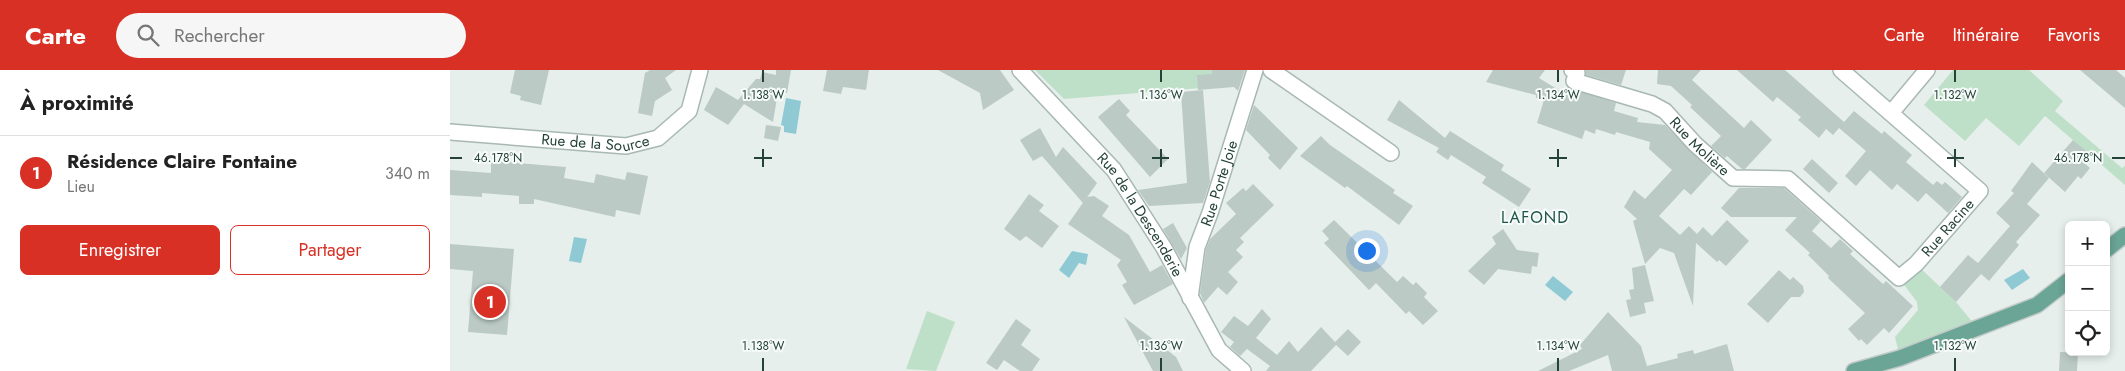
<!DOCTYPE html>
<html lang="fr">
<head>
<meta charset="utf-8">
<style>
	body { margin:0; font-family:Jost,sans-serif; background:#f6f6f6; color:#222 }
	.controls { position:absolute; right:15px; bottom:15px; display:grid; overflow:hidden; border-radius:8px; box-shadow:0 2px 8px #0003 }
	.controls button { width:45px; height:45px; display:grid; place-items:center; padding:0; border:0; border-bottom:1px solid #e0e0e0; background:#fff; color:#222; font:25px sans-serif }
	.you { position:absolute; left:916px; top:180px; width:18px; height:18px; margin:-12px; border:4px solid #fff; border-radius:50%; background:#1a73e8; box-shadow:0 0 0 8px #1a73e833 }
	.badge { display:grid; place-items:center; width:32px; height:32px; border-radius:50%; background:#d93025; color:#fff; font-size:16px; font-weight:700 }
	.pin { position:absolute; translate:-50% -50%; border:2px solid #fff; box-shadow:0 1px 5px #0006 }
	.list { margin:0; padding:0; list-style:none }
	h2 { display:flex; justify-content:space-between; align-items:center; height:65px; margin:0; padding:0 20px; font-size:21px }
	h2 small { font-size:16px; font-weight:400; color:#767676 }
	.list li { display:grid; grid-template-columns:32px 1fr auto; gap:15px; align-items:center; box-sizing:border-box; height:75px; padding:0 20px; border-top:1px solid #e0e0e0 }
	.list b { display:block; font-size:19px; white-space:nowrap }
	.list p { margin:0; font-size:16px; white-space:nowrap; color:#767676 }
	.list em { font-size:16px; font-style:normal; color:#767676 }
	.actions { display:flex; gap:10px; padding:15px 20px }
	.actions a { flex:1; padding:11px 0; border:1px solid #d93025; border-radius:8px; text-align:center; font-size:18px; color:#d93025 }
	.actions .main { background:#d93025; color:#fff }
	.icon { flex:none; width:28px; height:28px; fill:none; stroke:currentColor; stroke-width:2; stroke-linecap:round; stroke-linejoin:round }
	.map { position:relative; flex:none; width:1675px; height:301px; overflow:hidden }
	header { display:flex; align-items:center; gap:30px; box-sizing:border-box; height:70px; padding:0 25px; background:#d93025; color:#fff }
	header strong { font-size:24px }
	nav { display:flex; gap:28px; margin-inline-start:auto; font-size:18px }
	.search { width:350px; height:45px; background:#f6f6f6; display:flex; align-items:center; gap:12px; box-sizing:border-box; padding:0 18px; border-radius:28px; color:#767676; font-size:19px }
	main { display:flex }
	aside { flex:1; background:#fff }
	.map>svg:first-child { display:block }
</style>
</head>
<body>
<header>
<strong>Carte</strong>
<div class="search"><svg class="icon" aria-label="search" viewBox="0 0 24 24"><circle cx="10" cy="10" r="6"/><path d="M15 15l6 6"/></svg>Rechercher</div>
<nav><a>Carte</a><a>Itinéraire</a><a>Favoris</a></nav>
</header>
<main>
<aside>
<h2>À proximité<small></small></h2>
<ul class="list">
<li><span class="badge">1</span><div><b>Résidence Claire Fontaine</b><p>Lieu</p></div><em>340 m</em></li>
</ul>
<div class="actions"><a class="main">Enregistrer</a><a>Partager</a></div>
</aside>
<div class="map">
<svg width="1675" height="301" viewBox="0 0 1675 301">
	<rect width="100%" height="100%" fill="#e6efeb"/>
	<g fill="#bfe0c8">
		<polygon points="585,0 762,0 763,17 614,29"/>
		<polygon points="1503,0 1579,0 1613,31 1605,41 1672,98 1675,96 1675,115 1595,46 1569,76 1536,48 1515,71 1474,35"/>
		<polygon points="1466,194 1506,232 1528,259 1450,288 1445,267 1468,240 1467,232 1449,208"/>
		<polygon points="477,241 505,252 486,301 456,299"/>
	</g>
	<g fill="#8ec9d4">
		<polygon points="336,28 351,31 346,64 334,62 334,56 331,55"/>
		<polygon points="124,167 137,169 131,193 119,191"/>
		<polygon points="622,181 638,184 636,195 629,193 619,208 609,200"/>
		<polygon points="1573,199 1580,208 1562,220 1554,210"/>
		<polygon points="1103,206 1123,222 1115,231 1095,215"/>
	</g>
	<g fill="#bbcac4">
		<polygon points="65,0 99,0 91,35 70,30 71,26 60,23"/>
		<polygon points="200,0 226,0 215,8 222,20 205,31 202,46 188,43 195,3"/>
		<polygon points="326,0 341,0 337,23 328,22 323,52 294,34 278,55 254,40 266,17 288,30 306,9 310,9 312,2 326,5"/>
		<polygon points="377,0 419,0 416,20 393,17 391,24 373,21"/>
		<polygon points="488,0 550,0 564,20 533,40 530,23"/>
		<polygon points="762,0 795,0 788,21 784,17 748,20 747,5 762,4"/>
		<polygon points="1043,0 1095,0 1089,8 1115,24 1117,17 1166,33 1164,41 1188,48 1187,52 1215,55 1262,102 1241,125 1234,119 1209,146 1230,165 1239,156 1247,164 1253,157 1262,166 1277,150 1299,171 1276,196 1269,190 1267,192 1246,173 1243,236 1224,183 1210,178 1195,194 1183,151 1187,149 1174,137 1184,120 1195,129 1222,100 1199,79 1200,72 1166,62 1165,65 1146,59 1145,64 1135,60 1132,69 1087,53 1094,30 1086,28 1086,25 1036,12"/>
		<polygon points="1136,0 1176,0 1171,15 1136,5"/>
		<polygon points="1208,0 1251,0 1242,10 1294,58 1301,50 1322,70 1295,99 1292,99 1277,86 1275,88 1261,76 1271,66 1240,37 1242,35 1221,16 1207,14"/>
		<polygon points="1287,0 1335,0 1394,52 1404,41 1432,64 1434,61 1462,85 1456,92 1483,115 1487,111 1492,115 1495,112 1512,127 1498,143 1476,123 1468,132 1447,114 1442,120 1420,100 1406,116 1395,106 1416,81 1389,58 1383,65 1376,59 1369,68 1348,50 1351,47 1327,27 1323,32"/>
		<polygon points="1630,0 1666,0 1675,8 1675,38"/>
		<polygon points="753,20 760,112 753,133 699,136 688,120 737,113 731,22"/>
		<polygon points="669,29 680,41 676,45 718,89 700,107 648,47"/>
		<polygon points="949,30 995,68 1000,61 1054,95 1051,100 1081,119 1069,137 1032,113 1036,107 1001,85 998,90 986,82 989,78 937,50"/>
		<polygon points="804,35 848,78 830,100 818,88 820,85 796,60"/>
		<polygon points="316,55 331,57 328,71 314,68"/>
		<polygon points="590,58 606,87 613,77 647,113 633,133 592,86 583,91 570,70"/>
		<polygon points="871,66 880,75 945,120 943,123 963,136 949,155 897,116 895,118 850,86"/>
		<polygon points="1623,70 1641,85 1634,93 1640,98 1631,109 1628,106 1615,122 1594,103"/>
		<polygon points="1362,89 1388,113 1379,123 1353,99"/>
		<polygon points="41,91 116,97 114,108 144,113 146,104 175,110 177,102 198,106 190,145 166,140 165,147 84,129 84,134 69,134 69,126 32,123 32,127 0,125 0,100 41,103"/>
		<polygon points="1582,92 1599,108 1577,134 1590,145 1566,172 1569,175 1539,211 1531,204 1506,232 1490,217 1518,185 1528,193 1560,156 1546,143 1564,123 1561,121"/>
		<polygon points="803,114 824,135 790,168 794,172 786,180 793,187 778,202 788,212 777,225 768,217 754,233 750,223 756,179 760,169 786,144 776,133 793,118 796,121"/>
		<polygon points="1289,118 1334,118 1371,151 1362,161 1381,178 1390,169 1403,181 1400,184 1433,214 1436,211 1463,236 1439,263 1434,258 1417,275 1411,269 1409,271 1398,259 1415,243 1378,208 1379,206 1358,185 1360,183 1335,160 1347,147 1281,147 1271,138"/>
		<polygon points="579,124 594,135 589,141 609,156 592,178 576,166 570,171 554,159"/>
		<polygon points="644,126 659,136 652,146 679,165 700,202 712,195 723,214 684,235 672,215 677,212 667,195 671,190 618,154 637,127"/>
		<polygon points="884,150 947,212 953,206 963,215 966,212 977,223 974,227 988,241 973,255 959,241 956,244 926,213 919,220 874,173 879,169 872,161"/>
		<polygon points="723,153 737,178 731,189 713,159"/>
		<polygon points="1053,159 1067,180 1089,183 1087,197 1082,196 1081,204 1048,199 1034,215 1018,201 1046,174 1042,167"/>
		<polygon points="0,174 64,179 57,265 18,262 23,201 0,199"/>
		<polygon points="1195,195 1204,231 1194,233 1196,243 1180,247 1176,230 1181,229 1179,220 1184,219 1182,198"/>
		<polygon points="1329,200 1340,210 1343,207 1353,216 1354,222 1350,227 1341,227 1318,253 1297,234"/>
		<polygon points="812,239 821,249 806,268 827,285 839,271 848,282 871,257 885,272 898,259 911,272 898,286 886,275 861,301 816,301 820,296 797,279 790,286 780,277 784,272 771,262 784,246 798,256"/>
		<polygon points="1158,242 1191,276 1197,296 1228,288 1227,284 1243,280 1244,284 1277,274 1284,301 1162,301 1158,285 1119,301 1088,301 1132,279 1130,275"/>
		<polygon points="674,247 726,287 733,301 703,301"/>
		<polygon points="566,249 581,260 571,275 590,289 582,301 570,301 554,290 547,300 536,293"/>
		<polygon points="1610,282 1628,283 1627,301 1609,301"/>
	</g>
	<g fill="none" stroke-linecap="round" stroke-linejoin="round">
		<defs>
			<g id="minor">
				<path id="s1" d="M 570,0 L 664,100 L 714,178 L 769,280 L 793,301"/>
				<polyline points="821,0 941,83"/>
				<path id="s2" d="M 1122,0 L 1127,3 L 1124,11 L 1202,34 L 1215,41 L 1245,74 L 1283,108 L 1338,109 L 1449,208 L 1466,194 L 1530,121 L 1391,0"/>
				<polyline points="1441,43 1477,0"/>
				<path id="s3" d="M 0,62 L 176,76 L 208,68 L 239,41 L 250,0"/>
				<path id="s4" d="M 740,228 L 747,177 L 760,143 L 805,0"/>
			</g>
			<g id="major">
				<polyline points="1656,180 1675,165"/>
				<polyline points="1404,301 1450,288 1587,235 1619,210"/>
			</g>
		</defs>
		<use href="#minor" stroke="#a8b8b2" stroke-width="18"/>
		<use href="#major" stroke="#c2cac8" stroke-width="18"/>
		<use href="#minor" stroke="#fff" stroke-width="15"/>
		<use href="#major" stroke="#6aa596" stroke-width="15"/>
	</g>
	<path fill="none" stroke="#24423a" stroke-width="2" d="M 313,0 L 313,12M 711,0 L 711,12M 1108,0 L 1108,12M 1505,0 L 1505,12M 313,79 L 313,97M 711,79 L 711,97M 1108,79 L 1108,97M 1505,79 L 1505,97M 0,88 L 12,88M 304,88 L 322,88M 702,88 L 719,88M 1099,88 L 1117,88M 1497,88 L 1514,88M 1662,88 L 1675,88M 313,288 L 313,301M 711,288 L 711,301M 1108,288 L 1108,301M 1505,288 L 1505,301"/>
	<g text-anchor="middle" stroke-width="4" stroke-linejoin="round" paint-order="stroke">
		<g font-size="15" fill="#24423a" stroke="#f7fbf9">
			<text dy="5" stroke="none"><textPath href="#s3" startOffset="146">Rue de la Source</textPath></text>
			<text dy="5" stroke="none"><textPath href="#s2" startOffset="160">Rue Molière</textPath></text>
			<text dy="5" stroke="none"><textPath href="#s4" startOffset="119">Rue Porte Joie</textPath></text>
			<text dy="5" stroke="none"><textPath href="#s1" startOffset="189">Rue de la Descenderie</textPath></text>
			<text dy="5" stroke="none"><textPath href="#s2" startOffset="480">Rue Racine</textPath></text>
		</g>
		<g font-size="16" letter-spacing="1" fill="#1f5548" stroke="#f7fbf9">
			<text x="1085" y="153">LAFOND</text>
		</g>
	</g>
	<g font-size="12" text-anchor="middle" fill="#24423a" stroke="#f7fbf9" stroke-width="4" stroke-linejoin="round" paint-order="stroke">
		<text x="313" y="29">1.138°W</text>
		<text x="711" y="29">1.136°W</text>
		<text x="1108" y="29">1.134°W</text>
		<text x="1505" y="29">1.132°W</text>
		<text x="48" y="92">46.178°N</text>
		<text x="1628" y="92">46.178°N</text>
		<text x="313" y="280">1.138°W</text>
		<text x="711" y="280">1.136°W</text>
		<text x="1108" y="280">1.134°W</text>
		<text x="1505" y="280">1.132°W</text>
	</g>
</svg>
<div class="controls">
<button>+</button>
<button>−</button>
<button><svg class="icon" aria-label="locate" viewBox="0 0 24 24"><circle cx="12" cy="12" r="6"/><path d="M12 2v4M12 18v4M2 12h4M18 12h4"/></svg></button>
</div>
<div class="you"></div>
<div class="pin badge" style="left:40px;top:232px">1</div>
</div>
</main>
</body>
</html>
